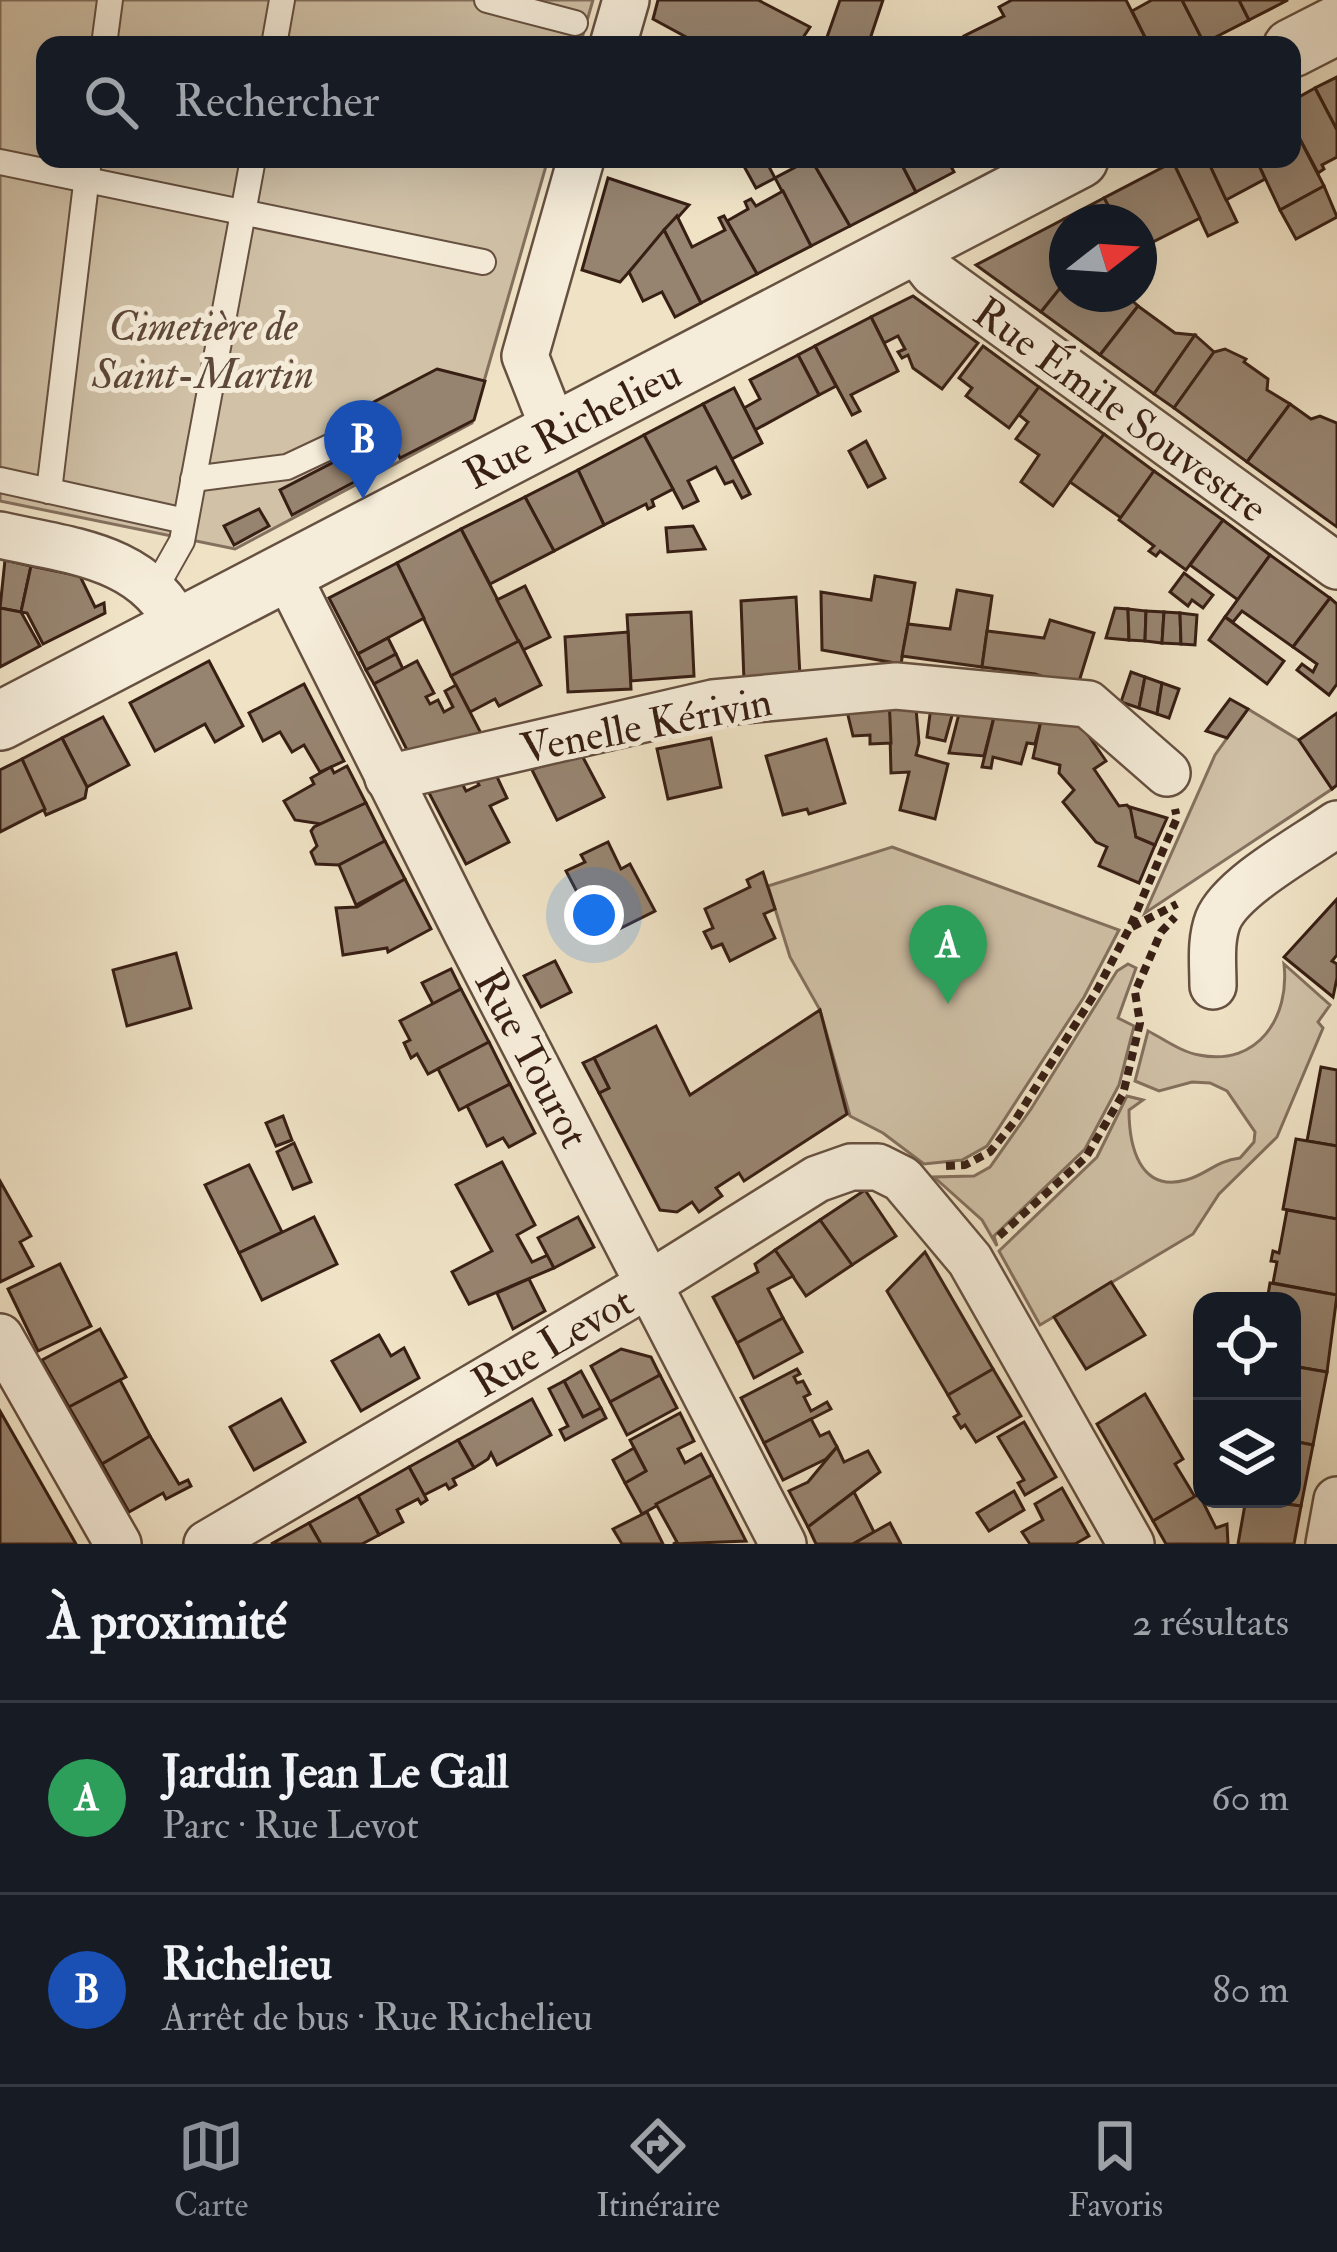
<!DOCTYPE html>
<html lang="fr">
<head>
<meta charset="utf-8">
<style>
	body { margin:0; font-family:"IM FELL Double Pica",serif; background:#20242c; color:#f1f3f6 }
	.controls { position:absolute; right:36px; bottom:36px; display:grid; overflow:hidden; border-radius:24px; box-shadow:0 12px 48px #0002 }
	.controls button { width:108px; height:108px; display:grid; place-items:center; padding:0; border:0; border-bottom:3px solid #363941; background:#171b24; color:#f1f3f6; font:60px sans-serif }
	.compass { position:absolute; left:1049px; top:204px; width:108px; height:108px; border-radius:50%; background:#171b24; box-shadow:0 12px 48px #0002; rotate:73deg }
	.you { position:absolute; left:594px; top:915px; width:42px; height:42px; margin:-30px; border:9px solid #fff; border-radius:50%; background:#1a73e8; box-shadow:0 0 0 18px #1a73e833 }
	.badge { display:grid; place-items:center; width:78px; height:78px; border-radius:50%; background:#8c9099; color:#fff; font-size:39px; font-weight:700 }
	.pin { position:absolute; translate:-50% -99px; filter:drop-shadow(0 3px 6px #0008) }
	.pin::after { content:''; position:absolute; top:63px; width:42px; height:36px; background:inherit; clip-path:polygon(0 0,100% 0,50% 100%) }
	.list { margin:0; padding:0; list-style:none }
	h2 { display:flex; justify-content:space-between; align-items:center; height:156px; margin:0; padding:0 48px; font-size:51px }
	h2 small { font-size:39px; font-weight:400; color:#9ea1a6 }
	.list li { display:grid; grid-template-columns:78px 1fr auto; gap:36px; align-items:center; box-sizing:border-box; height:192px; padding:0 48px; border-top:3px solid #363941 }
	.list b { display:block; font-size:45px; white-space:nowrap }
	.list p { margin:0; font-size:39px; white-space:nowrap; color:#9ea1a6 }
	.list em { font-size:39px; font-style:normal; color:#9ea1a6 }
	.icon { flex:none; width:66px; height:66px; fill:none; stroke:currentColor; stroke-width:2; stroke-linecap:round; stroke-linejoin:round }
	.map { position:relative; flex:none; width:1337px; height:1544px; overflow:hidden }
	.search { position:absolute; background:#171b24; box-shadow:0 12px 48px #0002; left:36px; right:36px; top:36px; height:132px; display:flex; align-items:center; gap:30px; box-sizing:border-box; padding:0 42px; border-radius:24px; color:#9ea1a6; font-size:45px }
	.sheet { height:540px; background:#171b24 }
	nav { display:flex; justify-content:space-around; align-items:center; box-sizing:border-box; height:168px; border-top:3px solid #363941; background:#171b24; font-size:33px; color:#9ea1a6 }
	nav a { display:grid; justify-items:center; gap:6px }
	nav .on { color:#8c9099 }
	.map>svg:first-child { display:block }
</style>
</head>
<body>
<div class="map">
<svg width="1337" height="1544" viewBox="0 0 1337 1544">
	<rect width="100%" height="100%" fill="#efe2c5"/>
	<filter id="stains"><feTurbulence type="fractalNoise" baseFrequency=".00167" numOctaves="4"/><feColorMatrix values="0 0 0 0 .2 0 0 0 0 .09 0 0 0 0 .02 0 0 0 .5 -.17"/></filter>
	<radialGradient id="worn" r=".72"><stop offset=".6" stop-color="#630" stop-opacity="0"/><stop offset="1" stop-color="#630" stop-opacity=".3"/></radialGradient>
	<g fill="#d0c1a7" stroke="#84705e" stroke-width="3">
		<polygon points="0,0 593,0 580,45 45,45 45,159 548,159 472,423 235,549 0,501"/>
		<polygon points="1248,709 1299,740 1332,789 1145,913 1215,755"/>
		<polygon points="892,847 1119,930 1084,997 987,1146 962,1160 924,1164 883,1133 850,1116 820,1010 790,957 768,886"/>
		<polygon points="1128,964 1136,968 1118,1018 1134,1026 1119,1085 1085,1149 994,1236 997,1246 982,1220 934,1177 974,1176 990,1167 1031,1109 1117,971"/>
		<path d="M 1284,964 L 1330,1005 L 1318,1022 L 1323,1028 L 1277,1137 L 1219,1194 L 1193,1234 L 1040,1325 L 999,1251 L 1097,1157 L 1127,1096 L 1143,1100 L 1129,1110 C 1129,1145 1139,1193 1186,1180 C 1208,1174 1215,1161 1240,1158 L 1254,1142 L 1255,1132 L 1227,1091 L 1210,1083 L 1192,1082 L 1159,1091 L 1135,1081 L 1148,1031 C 1164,1039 1181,1052 1199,1055 C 1258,1067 1290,1017 1284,964 Z"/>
	</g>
	<g fill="#978470" stroke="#381f14" stroke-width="3">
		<polygon points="658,0 758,0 810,27 798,45 701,45 653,19"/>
		<polygon points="840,0 883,0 868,45 836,45 826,40"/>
		<polygon points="1012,0 1126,0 1149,45 968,45 964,36 1004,16 999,7"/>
		<polygon points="1152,0 1182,0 1204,43 1149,45 1132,11"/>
		<polygon points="1182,0 1239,0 1249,20 1204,43"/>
		<polygon points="1239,0 1288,0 1249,20"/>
		<polygon points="1337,77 1337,130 1315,88"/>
		<polygon points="1315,88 1337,130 1337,157 1322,165 1324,169 1318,173 1292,124 1292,101"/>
		<polygon points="1292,124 1324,186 1280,210 1256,159 1292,159"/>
		<polygon points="740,159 765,159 775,178 756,188"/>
		<polygon points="811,159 850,226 811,246 775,178"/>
		<polygon points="811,159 899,159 916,192 850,226"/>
		<polygon points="899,159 947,159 954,172 916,192"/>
		<polygon points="1179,159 1207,159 1237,222 1208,236 1173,162"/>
		<polygon points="1207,159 1256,159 1265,179 1226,200"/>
		<polygon points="1173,162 1200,218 1139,249 1139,222 1117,222 1104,198"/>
		<polygon points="608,178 689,205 620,282 582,270"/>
		<polygon points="1324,186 1337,217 1296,239 1280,210"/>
		<polygon points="783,191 811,246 757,274 727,221 748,209 745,202 751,199 756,206"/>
		<polygon points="1104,198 1117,222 1067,222 1067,226 1064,219"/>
		<polygon points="677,216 692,247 725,230 719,218 724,216 757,274 701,303 664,230"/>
		<polygon points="1064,219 1067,226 1067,287 1061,287 1041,312 976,265"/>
		<polygon points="664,230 701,303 675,317 662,292 643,301 629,272"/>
		<polygon points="1061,287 1086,305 1106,294 1125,294 1138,306 1100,355 1041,312"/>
		<polygon points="913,296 978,343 942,389 913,368 908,355 902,358 898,352 905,349 898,336 884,343 871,317"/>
		<polygon points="1138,306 1175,333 1195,335 1154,394 1100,355"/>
		<polygon points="871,317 898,371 851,395 860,411 852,415 815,346"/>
		<polygon points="1195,335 1214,352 1174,408 1154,394"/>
		<polygon points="815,346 836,386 819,395 798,355"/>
		<polygon points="983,346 1039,387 1009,428 966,396 972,388 959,378"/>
		<polygon points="1225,349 1246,359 1244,362 1268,379 1267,390 1290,404 1247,462 1174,408 1214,352"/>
		<polygon points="798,355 819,395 755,430 744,408 760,399 750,380"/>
		<polygon points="437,369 485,381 474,420 400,458 372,403"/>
		<polygon points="1039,387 1104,434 1053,506 1021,482 1039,455 1016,439 1028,422 1019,415"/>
		<polygon points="734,388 762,443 732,459 703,404"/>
		<polygon points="703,404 750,494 742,498 733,481 725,484 716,467 688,481 698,501 683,508 644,435"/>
		<polygon points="1290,404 1311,419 1320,416 1337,423 1337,527 1247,462"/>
		<polygon points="1104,434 1154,471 1121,518 1070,482"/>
		<polygon points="644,435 673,489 652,500 654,506 648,509 646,504 604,525 578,470"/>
		<polygon points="866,441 885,478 868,487 849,451"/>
		<polygon points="361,448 375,471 292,515 280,490"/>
		<polygon points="578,470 604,525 554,551 525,497"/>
		<polygon points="1154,471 1223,520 1186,570 1160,551 1156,556 1149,551 1154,546 1119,520"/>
		<polygon points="525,497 554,551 490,584 461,529"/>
		<polygon points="259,509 269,526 234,545 224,526"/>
		<polygon points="1223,520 1270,555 1238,600 1190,565"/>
		<polygon points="693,526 705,549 668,552 666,528"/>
		<polygon points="461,529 519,641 451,676 397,563"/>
		<polygon points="1270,555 1330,598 1293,647 1242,611 1233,622 1225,617"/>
		<polygon points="5,560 31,566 21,612 0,608"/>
		<polygon points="397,563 424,618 358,654 329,598"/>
		<polygon points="31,566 80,576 95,607 104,603 105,613 43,644 27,613 21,612"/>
		<polygon points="1184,573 1213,595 1203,608 1192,600 1188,606 1170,592"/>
		<polygon points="875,576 915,583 901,664 822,650 821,592 871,600"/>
		<polygon points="525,586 550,637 523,650 497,600"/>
		<polygon points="957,590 992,596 982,667 902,656 908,624 950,629"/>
		<polygon points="796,597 800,677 744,681 741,601"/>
		<polygon points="1330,598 1337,604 1337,684 1329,695 1297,670 1302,664 1313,672 1317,664 1293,647"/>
		<polygon points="0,608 21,612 40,646 0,667"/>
		<polygon points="1115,608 1128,609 1129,640 1106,638"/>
		<polygon points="1128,609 1146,611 1145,641 1129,640"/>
		<polygon points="1146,611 1164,612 1162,643 1145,641"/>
		<polygon points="691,612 694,676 631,681 627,615"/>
		<polygon points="1164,612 1180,613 1181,644 1162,643"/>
		<polygon points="1180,613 1197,615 1195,645 1181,644"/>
		<polygon points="1225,617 1284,661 1267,684 1209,640"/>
		<polygon points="1050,620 1094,633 1077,688 1035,674 982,667 987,631 1044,638"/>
		<polygon points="628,632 631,689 568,692 565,637"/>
		<polygon points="388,638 396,654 366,670 358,654"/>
		<polygon points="519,641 541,685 499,706 495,699 470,712 451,676"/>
		<polygon points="396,654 403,669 374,684 366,670"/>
		<polygon points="209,661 243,726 215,742 205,724 155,751 130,703"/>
		<polygon points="417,661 434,693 426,697 430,704 438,700 444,712 453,707 445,691 456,685 484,739 412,760 374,684"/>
		<polygon points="1131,672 1145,677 1139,708 1121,702"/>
		<polygon points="1145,677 1162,683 1157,714 1139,708"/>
		<polygon points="1162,683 1179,689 1169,718 1157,714"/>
		<polygon points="304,684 344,761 320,772 304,745 292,752 280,732 263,741 249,713"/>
		<polygon points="889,697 915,697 919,743 916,755 948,764 935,819 900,810 909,772 891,773"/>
		<polygon points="889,697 891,743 870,744 870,735 853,736 845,703"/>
		<polygon points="932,699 956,701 945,741 927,737"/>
		<polygon points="1230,699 1248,709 1227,738 1206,731"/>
		<polygon points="962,702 997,705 984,756 949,753"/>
		<polygon points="997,705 1044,710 1035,744 1027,743 1021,764 993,757 991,768 982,767"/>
		<polygon points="1337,713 1337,785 1332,789 1299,740"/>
		<polygon points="1042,716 1082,726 1106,761 1094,769 1119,806 1127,805 1132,811 1136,837 1155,845 1139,883 1099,866 1107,847 1096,842 1063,802 1074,790 1059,773 1060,765 1033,758"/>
		<polygon points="103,717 129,765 87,787 62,738"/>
		<polygon points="62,738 87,787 85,798 46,815 22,759"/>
		<polygon points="711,738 721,787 668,799 657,749"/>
		<polygon points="826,739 845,803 809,814 807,809 783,815 766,756"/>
		<polygon points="578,748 604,797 557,820 532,770"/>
		<polygon points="22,759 45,809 0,832 0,770"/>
		<polygon points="490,762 507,798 490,806 509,842 466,864 428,791 455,770 466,791 479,785 470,766"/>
		<polygon points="347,766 366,803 321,824 295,820 284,801 314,784 311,778 331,767 334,773"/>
		<polygon points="366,803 385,841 339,865 316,864 311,852 317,846 311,831 314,827"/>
		<polygon points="1130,807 1167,818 1155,845 1136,837"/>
		<polygon points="385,841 405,879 356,905 339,865"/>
		<polygon points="608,842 621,869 630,864 655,911 601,938 566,871 585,862 581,855"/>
		<polygon points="763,872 775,909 764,914 775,938 730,961 722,944 712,948 704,932 713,928 705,909 750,887 747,880"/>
		<polygon points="405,879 431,929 388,952 387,948 343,955 336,908 357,907"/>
		<polygon points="1337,899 1337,955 1332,961 1337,964 1337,978 1333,997 1284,957"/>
		<polygon points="176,953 191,1008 127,1026 113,970"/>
		<polygon points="555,961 571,992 541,1007 524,976"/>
		<polygon points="451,969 461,989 433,1004 422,983"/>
		<polygon points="461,989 489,1042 428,1074 417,1054 411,1058 404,1043 410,1040 400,1021"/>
		<polygon points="820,1010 847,1114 744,1181 739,1173 716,1188 722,1196 699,1212 692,1202 677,1212 660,1210 599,1093 609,1088 594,1058 656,1026 690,1095"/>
		<polygon points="489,1042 510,1084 459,1110 438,1069"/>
		<polygon points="594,1058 609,1088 599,1093 583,1063"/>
		<polygon points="1321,1067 1337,1070 1337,1146 1307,1141"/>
		<polygon points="510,1084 535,1133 509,1147 503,1138 487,1146 467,1106"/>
		<polygon points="283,1116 292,1140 276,1146 266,1123"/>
		<polygon points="1296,1139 1337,1146 1337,1219 1283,1209"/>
		<polygon points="294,1143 311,1182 293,1189 277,1152"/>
		<polygon points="502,1162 535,1225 517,1235 532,1262 548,1255 554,1268 469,1304 452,1272 492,1251 456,1185"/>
		<polygon points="249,1165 282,1232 239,1253 205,1185"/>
		<polygon points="0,1181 31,1236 20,1242 33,1266 0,1282"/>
		<polygon points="865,1190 896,1236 852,1265 820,1220"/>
		<polygon points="1287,1210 1337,1219 1337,1295 1273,1283 1277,1262 1271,1261 1273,1251 1279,1253"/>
		<polygon points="314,1217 337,1264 262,1300 239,1253"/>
		<polygon points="578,1217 594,1247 554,1268 538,1238"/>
		<polygon points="820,1220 852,1265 806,1296 775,1250"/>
		<polygon points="775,1250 793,1276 768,1289 783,1318 737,1343 713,1297 758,1272 755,1264"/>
		<polygon points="925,1252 993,1369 948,1395 887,1291"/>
		<polygon points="60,1264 91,1326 38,1351 8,1289"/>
		<polygon points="529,1279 545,1311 513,1329 497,1293"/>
		<polygon points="1111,1282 1145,1335 1086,1369 1054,1317"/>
		<polygon points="1270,1283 1337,1295 1327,1372 1292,1366 1292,1301 1267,1301"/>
		<polygon points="783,1318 802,1352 754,1378 737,1343"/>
		<polygon points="100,1329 126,1377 69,1407 42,1360"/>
		<polygon points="379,1335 391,1356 404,1348 419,1378 361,1411 332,1361"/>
		<polygon points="621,1349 651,1357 660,1375 610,1402 591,1366"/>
		<polygon points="1292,1366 1327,1372 1313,1445 1292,1441"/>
		<polygon points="797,1369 800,1374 794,1377 797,1383 803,1381 810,1394 804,1397 811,1411 827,1402 831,1409 764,1443 741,1398"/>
		<polygon points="993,1369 1021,1416 976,1442 965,1425 961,1428 954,1417 959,1414 948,1395"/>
		<polygon points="581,1371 601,1408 583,1417 564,1381"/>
		<polygon points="660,1375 677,1408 627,1435 610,1402"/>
		<polygon points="120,1380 150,1436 102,1464 69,1407"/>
		<polygon points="564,1381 583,1417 601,1408 606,1418 565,1440 560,1430 568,1426 549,1389"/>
		<polygon points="1145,1394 1183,1459 1175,1464 1195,1497 1153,1521 1097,1424"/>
		<polygon points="281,1399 305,1442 254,1470 230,1427"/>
		<polygon points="532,1399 551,1435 497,1465 491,1453 488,1459 474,1468 458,1440"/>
		<polygon points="0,1411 76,1544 0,1544"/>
		<polygon points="680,1413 694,1441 678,1449 685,1463 701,1454 712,1475 642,1514 625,1483 646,1471 630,1440"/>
		<polygon points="811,1419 820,1436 829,1432 837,1447 826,1459 783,1480 764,1443"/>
		<polygon points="1024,1422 1056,1477 1025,1495 1018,1483 1024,1480 998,1437"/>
		<polygon points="150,1436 179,1484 188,1480 191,1486 166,1499 163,1493 129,1512 102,1464"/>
		<polygon points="458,1440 474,1468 453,1479 456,1485 449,1489 446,1484 424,1495 409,1467"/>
		<polygon points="1292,1441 1313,1445 1301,1506 1253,1499 1292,1499"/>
		<polygon points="837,1447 844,1462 868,1451 880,1472 808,1527 789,1491 808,1482"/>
		<polygon points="634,1448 646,1471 625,1483 613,1460"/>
		<polygon points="409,1467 427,1500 421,1504 418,1499 397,1510 403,1522 379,1535 358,1496"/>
		<polygon points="712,1475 746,1541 673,1544 677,1542 656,1504"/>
		<polygon points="1062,1488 1089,1536 1075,1544 1030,1544 1022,1532 1043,1520 1035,1504"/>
		<polygon points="1014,1491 1024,1510 989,1531 977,1513"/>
		<polygon points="854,1492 874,1532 853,1544 816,1544 808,1527"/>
		<polygon points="1199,1494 1216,1528 1227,1524 1228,1544 1166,1544 1153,1521"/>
		<polygon points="358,1496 379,1535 362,1544 321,1544 309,1523"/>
		<polygon points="1246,1499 1301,1506 1294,1544 1238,1544"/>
		<polygon points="647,1512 663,1544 622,1544 613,1529"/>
		<polygon points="309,1523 321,1544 271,1544"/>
		<polygon points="890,1523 901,1544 853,1544 874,1532"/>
	</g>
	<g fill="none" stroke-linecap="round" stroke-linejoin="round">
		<defs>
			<g id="service">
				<polyline points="487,0 575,23"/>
				<polyline points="104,45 110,0"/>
				<polyline points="274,45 282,0"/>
				<polyline points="0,162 483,262"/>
				<polyline points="193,479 287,467 370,428"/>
				<polyline points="0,480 185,521"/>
				<polyline points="49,491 89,159"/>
				<polyline points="155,589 182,541 253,159"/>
			</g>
			<g id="minor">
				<polyline points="613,45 626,0"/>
				<polyline points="912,246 933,273 1337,566"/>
				<polyline points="555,432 525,356 581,159"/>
				<path d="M 0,535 C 69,551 147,555 179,628"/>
				<polyline points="285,570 467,933 783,1544"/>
				<polyline points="388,778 713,703 896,686 1088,704 1167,773"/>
				<path d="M 1213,986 C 1213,964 1210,941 1218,920 C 1232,886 1306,846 1337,824"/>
				<polyline points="0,1337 118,1544"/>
				<polyline points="207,1544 651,1283 817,1179 851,1167 878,1167 902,1179 970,1260 1131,1544"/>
				<polyline points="1329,1544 1337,1500"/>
			</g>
			<g id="tertiary">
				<polyline points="1292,48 1337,25"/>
				<polyline points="0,721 1079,159"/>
			</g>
		</defs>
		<use href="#service" stroke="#665040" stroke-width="28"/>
		<use href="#minor" stroke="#665040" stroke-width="50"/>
		<use href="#tertiary" stroke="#665040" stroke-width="62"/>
		<g stroke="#381f14" stroke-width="8" stroke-dasharray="9 6" stroke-linecap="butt">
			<polyline points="1132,927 1177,904"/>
			<polyline points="946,1166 965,1165 990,1152 1014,1122 1097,990 1129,929 1177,818 1175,809"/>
			<polyline points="999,1236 1086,1157 1123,1094 1140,1023 1135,992 1161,932 1175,917"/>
		</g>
		<use href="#service" stroke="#f5ecd9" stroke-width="24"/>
		<use href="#minor" stroke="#f5ecd9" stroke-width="45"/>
		<use href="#tertiary" stroke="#f5ecd9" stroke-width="57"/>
	</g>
	<g text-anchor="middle" stroke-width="10" stroke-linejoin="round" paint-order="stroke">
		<g font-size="42" font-style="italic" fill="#5e4839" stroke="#f5ecd9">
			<text x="203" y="340">Cimetière de<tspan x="203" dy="48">Saint-Martin</tspan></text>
		</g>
		<g font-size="42" fill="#381f14" stroke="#f5ecd9">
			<text transform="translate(1121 409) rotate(36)" y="15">Rue Émile Souvestre</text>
			<text transform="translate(572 423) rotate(-27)" y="15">Rue Richelieu</text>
			<text transform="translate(646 724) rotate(-11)" y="15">Venelle Kérivin</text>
			<text transform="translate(533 1058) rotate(62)" y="15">Rue Tourot</text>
			<text transform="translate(552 1341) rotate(-30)" y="15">Rue Levot</text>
		</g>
	</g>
	<rect width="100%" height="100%" filter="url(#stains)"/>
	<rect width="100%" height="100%" fill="url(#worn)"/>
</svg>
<div class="controls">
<button><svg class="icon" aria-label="locate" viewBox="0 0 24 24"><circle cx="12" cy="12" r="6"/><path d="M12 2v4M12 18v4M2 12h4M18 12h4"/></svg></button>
<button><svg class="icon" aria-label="layers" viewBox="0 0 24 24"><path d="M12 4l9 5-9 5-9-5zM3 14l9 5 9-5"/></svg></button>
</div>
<svg class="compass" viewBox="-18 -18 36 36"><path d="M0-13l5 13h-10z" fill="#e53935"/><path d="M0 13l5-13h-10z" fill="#9ea1a6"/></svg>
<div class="you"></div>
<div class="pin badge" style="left:948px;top:1004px;background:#2e9e5b">A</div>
<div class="pin badge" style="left:363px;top:499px;background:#1a4fb4">B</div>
<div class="search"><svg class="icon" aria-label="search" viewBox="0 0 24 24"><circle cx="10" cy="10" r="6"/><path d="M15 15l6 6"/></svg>Rechercher</div>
</div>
<section class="sheet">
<h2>À proximité<small>2 résultats</small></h2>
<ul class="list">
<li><span class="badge" style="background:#2e9e5b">A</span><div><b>Jardin Jean Le Gall</b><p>Parc · Rue Levot</p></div><em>60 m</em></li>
<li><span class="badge" style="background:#1a4fb4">B</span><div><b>Richelieu</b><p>Arrêt de bus · Rue Richelieu</p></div><em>80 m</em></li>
</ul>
</section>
<nav>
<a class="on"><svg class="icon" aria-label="map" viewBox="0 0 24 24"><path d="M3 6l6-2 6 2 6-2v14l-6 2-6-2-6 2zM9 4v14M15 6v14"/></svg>Carte</a>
<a><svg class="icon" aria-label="directions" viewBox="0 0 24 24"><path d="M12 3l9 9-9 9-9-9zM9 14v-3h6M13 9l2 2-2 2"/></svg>Itinéraire</a>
<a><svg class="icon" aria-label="saved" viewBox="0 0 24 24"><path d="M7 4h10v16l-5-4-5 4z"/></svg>Favoris</a>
</nav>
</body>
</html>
